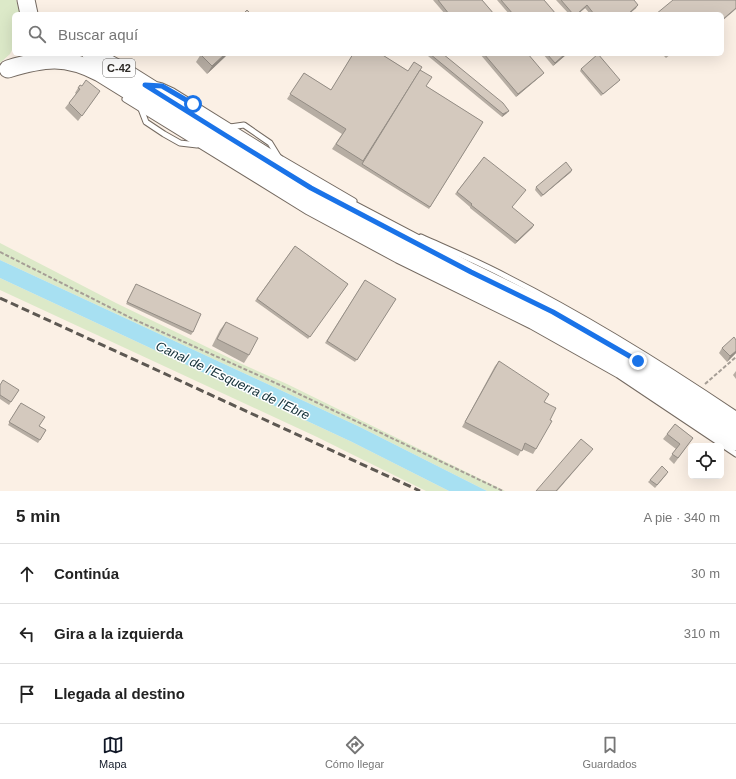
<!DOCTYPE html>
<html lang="es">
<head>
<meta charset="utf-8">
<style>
	body { margin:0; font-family:Arial,sans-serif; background:#f6f6f6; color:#222 }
	.controls { position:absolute; right:12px; bottom:12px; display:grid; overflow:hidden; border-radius:6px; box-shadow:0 4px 16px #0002 }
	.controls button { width:36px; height:36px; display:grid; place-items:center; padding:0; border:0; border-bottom:1px solid #e0e0e0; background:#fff; color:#222; font:20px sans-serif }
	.stop { position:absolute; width:12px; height:12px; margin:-9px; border:3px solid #1a73e8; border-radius:50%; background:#fff }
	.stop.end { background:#1a73e8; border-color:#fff; box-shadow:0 1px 4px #0008 }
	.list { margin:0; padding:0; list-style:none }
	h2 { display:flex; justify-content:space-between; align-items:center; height:52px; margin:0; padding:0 16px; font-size:17px }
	h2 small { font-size:13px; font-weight:400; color:#767676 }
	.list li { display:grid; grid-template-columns:26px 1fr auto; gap:12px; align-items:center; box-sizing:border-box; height:60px; padding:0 16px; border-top:1px solid #e0e0e0 }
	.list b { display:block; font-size:15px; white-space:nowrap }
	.list em { font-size:13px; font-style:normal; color:#767676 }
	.icon { flex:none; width:22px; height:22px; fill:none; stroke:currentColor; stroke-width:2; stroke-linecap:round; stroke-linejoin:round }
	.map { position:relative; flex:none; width:736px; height:491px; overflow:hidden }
	.search { position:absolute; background:#fff; box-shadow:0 4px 16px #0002; left:12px; right:12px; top:12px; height:44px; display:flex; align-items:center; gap:10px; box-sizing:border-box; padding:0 14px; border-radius:6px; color:#767676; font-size:15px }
	.sheet { height:232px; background:#fff }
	nav { display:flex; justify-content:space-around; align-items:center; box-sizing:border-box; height:56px; border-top:1px solid #e0e0e0; background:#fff; font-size:11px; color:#767676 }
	nav a { display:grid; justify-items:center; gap:2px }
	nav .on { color:#111827 }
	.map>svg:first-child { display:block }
</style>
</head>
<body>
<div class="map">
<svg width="736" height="491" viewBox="0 0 736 491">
	<rect width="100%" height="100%" fill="#fbf0e5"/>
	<g fill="#dce9c8">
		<polygon points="0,0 16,0 20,14 14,14 14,46 10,54 0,63"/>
		<polygon points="0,243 116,303 244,365 287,384 505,491 487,491 360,427 0,260"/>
		<polygon points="0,278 352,442 449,491 426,491 317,437 0,290"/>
	</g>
	<polygon fill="#a7e0f2" points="0,260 360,427 487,491 449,491 352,442 0,278"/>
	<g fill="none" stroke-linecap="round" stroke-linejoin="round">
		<defs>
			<g id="lane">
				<polyline points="158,85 162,86 173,91 282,159 354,201"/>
				<polyline points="125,99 308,212 397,260 531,326 618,375 736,454"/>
				<polyline points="141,109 146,122 164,134 180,143 197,145"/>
				<polyline points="230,127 244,125 270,143 278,156"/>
				<path d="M 421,237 C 450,250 479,262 507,277 C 586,317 662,364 736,414"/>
			</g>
			<g id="primary">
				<polyline points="26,0 29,14"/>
				<polyline points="91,54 128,74 225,135 311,188 471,272 553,312 638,361 736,426"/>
				<path d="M 8,69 C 45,58 65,55 100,73 L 295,194 L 385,243 L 560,331 L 644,381 L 736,442"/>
			</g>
		</defs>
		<use href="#lane" stroke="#746a61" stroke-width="7"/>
		<use href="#primary" stroke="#746a61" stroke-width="19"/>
		<g stroke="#a69e96" stroke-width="2" stroke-dasharray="4 2" stroke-linecap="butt">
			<polyline points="0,252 133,319 280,385 503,491"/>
			<polyline points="705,384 736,357"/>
		</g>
		<use href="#lane" stroke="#fff" stroke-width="5"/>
		<use href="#primary" stroke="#fff" stroke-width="17"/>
		<polyline stroke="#5d5852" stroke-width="3" stroke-dasharray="8 4" stroke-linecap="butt" points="0,298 420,491"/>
	</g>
	<g fill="#b6ada3">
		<polygon points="433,0 482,0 494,14 445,14"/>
		<polygon points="497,0 544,0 556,14 509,14"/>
		<polygon points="556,0 634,0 636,8 629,14 590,14 585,8 578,14 569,14"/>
		<polygon points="201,54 228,54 207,74 196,62"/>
		<polygon points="353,54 381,54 408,71 420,70 426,86 483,122 429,209 332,149 342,134 287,99 304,73 331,90"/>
		<polygon points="430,54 443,54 507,113 502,117 428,56"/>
		<polygon points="480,54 528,54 542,75 516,97"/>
		<polygon points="543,54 567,54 553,66"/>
		<polygon points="662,54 671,54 666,58"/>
		<polygon points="581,69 618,82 601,96 580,71"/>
		<polygon points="82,86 100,91 78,121 65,108 76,94 75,93 78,88"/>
		<polygon points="484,157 512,208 534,225 532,228 515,244 470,208 470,207 455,194"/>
		<polygon points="571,172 541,197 535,190 536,187"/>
		<polygon points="295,246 348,284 308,339 255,301"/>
		<polygon points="365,280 396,299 355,362 325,343"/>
		<polygon points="136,284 193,332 191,335 126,304"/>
		<polygon points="226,322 249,355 244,363 212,346 220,330"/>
		<polygon points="736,340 736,353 727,362 719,353 722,348"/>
		<polygon points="499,361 544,402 550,420 536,449 533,454 522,449 518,456 462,427 495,366"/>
		<polygon points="736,371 736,379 733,375"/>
		<polygon points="0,385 19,390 9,405 0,399"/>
		<polygon points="19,405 39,426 46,430 38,443 8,425"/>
		<polygon points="675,424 693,438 674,464 669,459 676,449 663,439"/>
		<polygon points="667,474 655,488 648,482 650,480"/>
	</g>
	<g fill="#948d85">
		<polygon points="587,5 585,8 578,14 577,14"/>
		<polygon points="638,5 636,8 629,14 628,14"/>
		<polygon points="736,8 736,9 722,21 722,20"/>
		<polygon points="225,54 228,54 207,74 212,66"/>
		<polygon points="565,54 567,54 553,66 555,63"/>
		<polygon points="544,73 542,75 516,97 518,94"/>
		<polygon points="509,111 507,113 502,117 503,114"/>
		<polygon points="572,170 571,172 541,197 543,195"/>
		<polygon points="534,225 532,228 515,244 517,241"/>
		<polygon points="736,351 736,353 727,362 730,356"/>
		<polygon points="593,449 589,454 557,491 556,491"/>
	</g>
	<g fill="#d4c9be" stroke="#948d85">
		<polygon points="438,0 482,0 494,14 449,14"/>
		<polygon points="501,0 544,0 556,14 513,14"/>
		<polygon points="561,0 634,0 638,5 628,14 594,14 587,5 577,14 573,14"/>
		<polygon points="673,0 736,0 736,8 722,20 722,14 656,14"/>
		<polygon points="247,10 251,14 243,14"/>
		<polygon points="201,54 225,54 212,66 201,55"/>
		<polygon points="353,54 381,54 408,71 414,62 422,67 363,161 336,144 346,129 290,94 304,73 331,90"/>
		<polygon points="430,54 443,54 503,103 509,111 503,114"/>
		<polygon points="484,54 528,54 544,73 518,94"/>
		<polygon points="547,54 565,54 555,63"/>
		<polygon points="598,54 620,80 603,94 581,69"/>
		<polygon points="420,70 432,77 426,86 483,122 430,207 362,164"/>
		<polygon points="86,80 100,91 82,116 69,103 80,89 78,88 80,85 82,86"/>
		<polygon points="484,157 526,190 512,207 534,225 517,241 471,205 472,204 457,192"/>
		<polygon points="566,162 572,170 543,195 536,187"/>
		<polygon points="295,246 348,284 310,337 257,299"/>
		<polygon points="365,280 396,299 357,360 327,341"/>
		<polygon points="136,284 201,314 193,332 127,302"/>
		<polygon points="226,322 258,338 249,355 217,339"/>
		<polygon points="734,337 736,340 736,351 730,356 722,348"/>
		<polygon points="499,361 549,394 544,402 556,408 550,420 552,421 536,449 525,443 522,451 465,422"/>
		<polygon points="3,380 19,390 11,402 0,395 0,385"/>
		<polygon points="21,403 45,417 39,426 46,430 40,440 9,422"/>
		<polygon points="675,424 693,438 678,458 672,454 680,444 667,434"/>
		<polygon points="581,439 593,449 556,491 536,491"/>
		<polygon points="662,466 668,472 657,485 650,480"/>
	</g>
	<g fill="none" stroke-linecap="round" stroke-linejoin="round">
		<polyline stroke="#1a73e8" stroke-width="5" points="193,104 162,86 145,85 225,135 311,188 471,272 553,312 638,361"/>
	</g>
	<g text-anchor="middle" stroke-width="3" stroke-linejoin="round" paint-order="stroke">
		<rect fill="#fff" stroke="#6d6b68" stroke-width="1" x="103" y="59" width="32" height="18" rx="3"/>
		<g font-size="11" font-weight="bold" fill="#2f2b27">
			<text x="119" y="72">C-42</text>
		</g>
		<g font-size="13" font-style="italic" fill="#133038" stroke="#fff">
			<text transform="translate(233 380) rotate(25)" y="5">Canal de l'Esquerra de l'Ebre</text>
		</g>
	</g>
</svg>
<div class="controls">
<button><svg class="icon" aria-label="locate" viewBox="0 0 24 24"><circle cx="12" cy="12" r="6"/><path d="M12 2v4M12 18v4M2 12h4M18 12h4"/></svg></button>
</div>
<div class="stop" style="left:193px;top:104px"></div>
<div class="stop end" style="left:638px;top:361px"></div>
<div class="search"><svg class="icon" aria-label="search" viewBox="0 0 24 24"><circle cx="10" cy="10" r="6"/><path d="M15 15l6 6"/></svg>Buscar aquí</div>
</div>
<section class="sheet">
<h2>5 min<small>A pie · 340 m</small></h2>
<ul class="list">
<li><svg class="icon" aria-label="ahead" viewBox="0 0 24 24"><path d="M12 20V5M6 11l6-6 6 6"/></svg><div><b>Continúa</b></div><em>30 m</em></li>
<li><svg class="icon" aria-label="left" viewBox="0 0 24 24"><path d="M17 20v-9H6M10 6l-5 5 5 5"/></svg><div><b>Gira a la izquierda</b></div><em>310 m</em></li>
<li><svg class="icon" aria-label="arrive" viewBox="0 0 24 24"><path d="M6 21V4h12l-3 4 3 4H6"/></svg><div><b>Llegada al destino</b></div></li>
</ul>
</section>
<nav>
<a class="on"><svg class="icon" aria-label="map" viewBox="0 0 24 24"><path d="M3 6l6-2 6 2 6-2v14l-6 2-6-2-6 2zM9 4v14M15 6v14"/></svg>Mapa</a>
<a><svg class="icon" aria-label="directions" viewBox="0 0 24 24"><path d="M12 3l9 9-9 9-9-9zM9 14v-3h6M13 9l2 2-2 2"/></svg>Cómo llegar</a>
<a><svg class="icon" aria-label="saved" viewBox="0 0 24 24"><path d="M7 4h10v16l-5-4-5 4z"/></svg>Guardados</a>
</nav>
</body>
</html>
